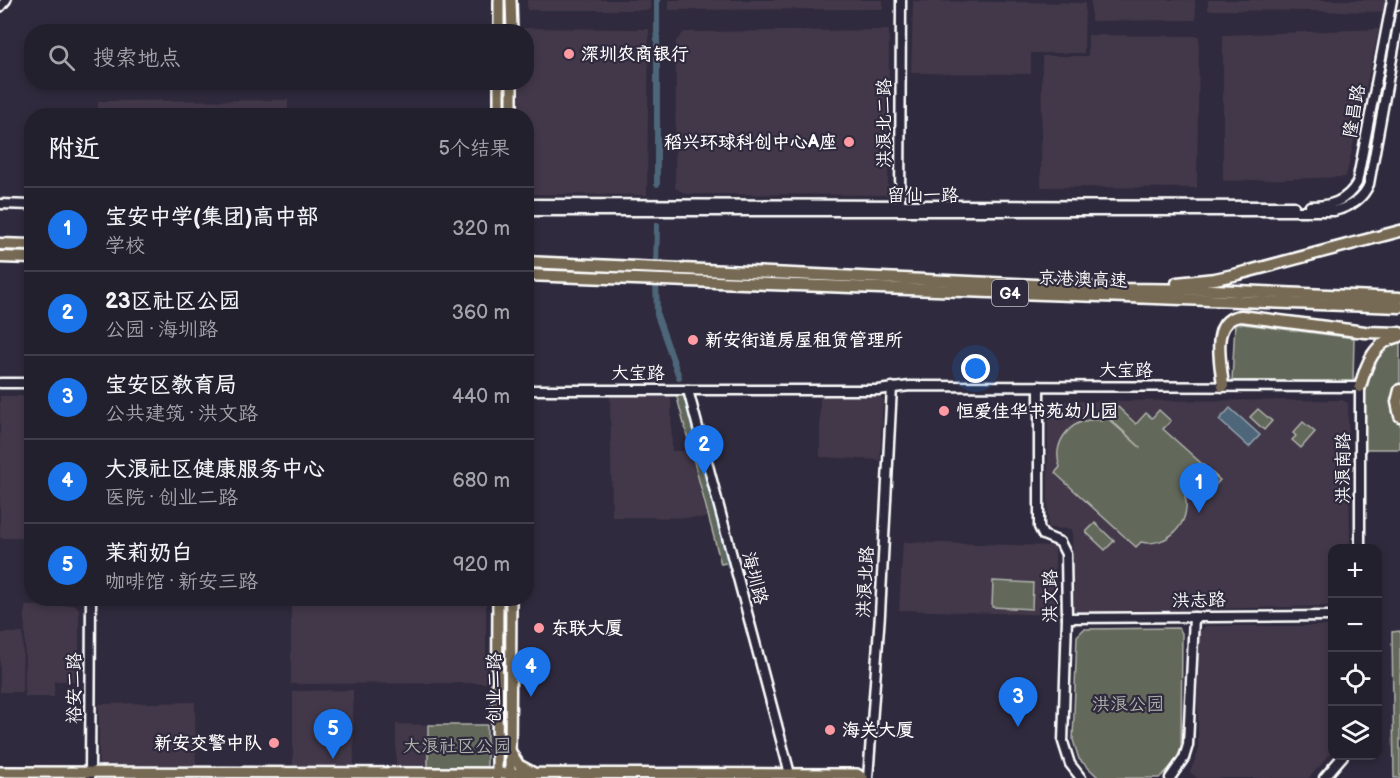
<!DOCTYPE html>
<html lang="zh">
<head>
<meta charset="utf-8">
<style>
	body { margin:0; font-family:"Balsamiq Sans","LXGW WenKai TC",sans-serif; background:#2b2836; color:#f1f3f6 }
	.controls { position:absolute; right:18px; bottom:18px; display:grid; overflow:hidden; border-radius:12px; box-shadow:0 3px 9px #0003 }
	.controls button { width:54px; height:54px; display:grid; place-items:center; padding:0; border:0; border-bottom:2px solid #403e4a; background:#23202e; color:#f1f3f6; font:30px sans-serif }
	.you { position:absolute; left:976px; top:369px; width:21px; height:21px; margin:-15px; border:4px solid #fff; border-radius:50%; background:#1a73e8; box-shadow:0 0 0 9px #1a73e833 }
	.badge { display:grid; place-items:center; width:39px; height:39px; border-radius:50%; background:#1a73e8; color:#fff; font-size:20px; font-weight:700 }
	.pin { position:absolute; translate:-50% -50px; filter:drop-shadow(0 2px 3px #0008) }
	.pin::after { content:''; position:absolute; top:32px; width:21px; height:18px; background:inherit; clip-path:polygon(0 0,100% 0,50% 100%) }
	.list { margin:0; padding:0; list-style:none }
	h2 { display:flex; justify-content:space-between; align-items:center; height:78px; margin:0; padding:0 24px; font-size:26px }
	h2 small { font-size:20px; font-weight:400; color:#a3a3aa }
	.list li { display:grid; grid-template-columns:39px 1fr auto; gap:18px; align-items:center; box-sizing:border-box; height:84px; padding:0 24px; border-top:2px solid #403e4a }
	.list b { display:block; font-size:22px; white-space:nowrap }
	.list p { margin:0; font-size:20px; white-space:nowrap; color:#a3a3aa }
	.list em { font-size:20px; font-style:normal; color:#a3a3aa }
	.icon { flex:none; width:33px; height:33px; fill:none; stroke:currentColor; stroke-width:2; stroke-linecap:round; stroke-linejoin:round }
	.map { position:relative; flex:none; width:1400px; height:778px; overflow:hidden }
	.search { position:absolute; background:#23202e; box-shadow:0 3px 9px #0003; left:24px; top:24px; width:510px; height:66px; display:flex; align-items:center; gap:15px; box-sizing:border-box; padding:0 21px; border-radius:24px; color:#a3a3aa; font-size:22px }
	.panel { position:absolute; background:#23202e; box-shadow:0 3px 9px #0003; left:24px; top:108px; width:510px; height:498px; border-radius:24px }
	.map>svg:first-child { display:block }
</style>
</head>
<body>
<div class="map">
<svg width="1400" height="778" viewBox="0 0 1400 778">
	<rect width="100%" height="100%" fill="#2f2a3d"/>
	<filter id="ink" filterUnits="userSpaceOnUse"><feTurbulence type="fractalNoise" baseFrequency=".0167" numOctaves="2"/><feDisplacementMap in="SourceGraphic" scale="12" xChannelSelector="R" yChannelSelector="G"/><feConvolveMatrix kernelMatrix="1 2 1 2 8 2 1 2 1" color-interpolation-filters="sRGB"/></filter>
	<g filter="url(#ink)">
		<g fill="#423849">
			<rect x="527" y="0" width="123" height="10"/>
			<polygon points="669,0 883,0 883,9 669,10"/>
			<polygon points="1091,0 1195,0 1196,20 1091,21"/>
			<polygon points="1208,0 1388,0 1386,12 1208,10"/>
			<polygon points="913,1 1085,3 1084,53 1031,53 1031,74 911,73"/>
			<polygon points="520,28 649,29 647,195 527,194 526,116 519,115 519,83 526,82 526,32 520,31"/>
			<polygon points="1379,29 1346,177 1223,181 1223,35"/>
			<polygon points="889,30 888,195 686,194 675,188 676,41 684,32"/>
			<polygon points="1088,35 1199,36 1197,188 1041,187 1042,56 1088,56"/>
			<polygon points="288,100 288,115 98,115 98,101"/>
			<polygon points="671,393 672,451 690,451 707,518 612,517 610,394"/>
			<polygon points="820,395 878,395 883,399 880,460 820,457"/>
			<rect x="0" y="396" width="31" height="142"/>
			<polygon points="1342,400 1348,403 1350,548 1332,548 1332,606 1073,612 1072,529 1048,528 1048,406 1052,401"/>
			<polygon points="903,542 1055,546 1055,615 899,610"/>
			<polygon points="291,599 486,599 486,683 291,684"/>
			<polygon points="75,605 79,609 79,681 54,681 54,697 25,697 25,606"/>
			<polygon points="1206,626 1332,626 1332,752 1309,778 1197,778 1190,772 1198,752 1198,634"/>
			<polygon points="0,633 23,633 22,692 0,692"/>
			<polygon points="353,690 354,766 293,767 293,691"/>
			<polygon points="195,702 196,765 99,767 99,704"/>
			<polygon points="396,724 428,725 428,767 396,766"/>
		</g>
		<g fill="#62675a" stroke="#b0b3ac" stroke-width="1.5">
			<polygon points="1235,323 1354,338 1353,382 1232,381"/>
			<polygon points="1400,343 1400,449 1364,449 1362,386 1379,353 1393,344"/>
			<polygon points="675,390 688,390 735,561 721,564"/>
			<path d="M 1118,407 L 1136,424 L 1146,413 L 1152,418 L 1159,410 L 1171,421 L 1163,429 L 1220,480 L 1201,501 L 1189,491 L 1185,496 C 1192,523 1167,548 1141,542 L 1136,547 L 1055,473 L 1060,467 C 1050,441 1075,414 1102,421 L 1106,417 L 1141,448 L 1108,417 Z"/>
			<polygon points="1258,409 1272,421 1264,430 1250,417"/>
			<polygon points="1303,422 1315,432 1301,448 1292,440 1296,436 1293,433"/>
			<polygon points="1095,523 1114,541 1105,550 1086,532"/>
			<polygon points="993,581 1033,583 1032,609 992,607"/>
			<path d="M 1178,628 L 1182,633 L 1181,749 C 1176,761 1169,770 1159,778 L 1099,778 L 1079,759 L 1073,740 L 1077,636 L 1084,629 Z"/>
			<polygon points="1400,631 1400,778 1394,778 1392,632"/>
			<rect x="428" y="725" width="59" height="42"/>
		</g>
		<polygon fill="#4e6679" stroke="#95a3af" stroke-width="1.5" points="1230,408 1260,435 1249,447 1219,420"/>
		<g fill="none" stroke-linecap="round" stroke-linejoin="round">
			<g stroke="#4e6679" stroke-width="6">
				<polyline points="657,0 657,184"/>
				<polyline points="656,269 657,225"/>
				<polyline points="656,279 657,315 679,377"/>
				<polyline points="686,399 730,567"/>
			</g>
			<defs>
				<g id="secondary">
					<polyline points="0,7 6,0"/>
					<polyline points="0,204 32,205"/>
					<polyline points="526,204 1294,206"/>
					<path d="M 1310,206 C 1330,206 1346,202 1357,183 L 1392,0"/>
					<polyline points="900,210 901,0"/>
					<path d="M 526,211 L 1334,211 C 1350,207 1363,199 1369,184 L 1400,15"/>
					<polyline points="0,383 32,383"/>
					<polyline points="1039,386 1039,527 1043,535 1060,542 1066,554 1067,618 1063,742 1070,764 1081,778"/>
					<polyline points="526,390 878,390 910,386 1360,387 1360,548"/>
					<polyline points="688,390 790,774"/>
					<polyline points="1067,618 1332,616"/>
					<polyline points="90,778 91,598"/>
					<polyline points="868,778 880,614 892,387"/>
					<polyline points="1170,778 1184,758 1188,745 1194,617"/>
					<polyline points="1324,778 1343,756"/>
				</g>
				<g id="primary">
					<polyline points="511,0 512,32"/>
					<polyline points="499,32 499,0"/>
					<polyline points="499,116 499,82"/>
					<polyline points="512,116 512,82"/>
					<polyline points="511,752 519,765 532,772"/>
					<polyline points="0,772 857,774 863,778"/>
					<polyline points="497,778 498,598"/>
					<polyline points="510,778 511,598"/>
				</g>
				<g id="highway">
					<polyline points="0,244 32,245"/>
					<polyline points="0,257 32,258"/>
					<polyline points="526,262 1124,289 1213,290 1400,298"/>
					<polyline points="526,275 1400,307"/>
					<polyline points="1177,283 1215,279 1238,274 1400,231"/>
					<path d="M 1223,386 C 1221,363 1209,319 1241,316 L 1365,332 L 1400,333"/>
					<path d="M 1360,387 C 1366,365 1374,341 1400,336"/>
					<polyline points="1400,390 1397,402 1400,416"/>
				</g>
			</defs>
			<use href="#secondary" stroke="#fff" stroke-width="13"/>
			<use href="#primary" stroke="#fff" stroke-width="14"/>
			<use href="#highway" stroke="#fff" stroke-width="15"/>
			<use href="#secondary" stroke="#2f2a3d" stroke-width="8"/>
			<use href="#primary" stroke="#776a54" stroke-width="9"/>
			<use href="#highway" stroke="#776a54" stroke-width="10"/>
		</g>
	</g>
	<g fill="#ff9aa2" stroke="#2f2a3d" stroke-width="2">
		<circle cx="569" cy="54" r="6"/>
		<circle cx="849" cy="142" r="6"/>
		<circle cx="693" cy="340" r="6"/>
		<circle cx="944" cy="411" r="6"/>
		<circle cx="539" cy="628" r="6"/>
		<circle cx="830" cy="730" r="6"/>
		<circle cx="274" cy="743" r="6"/>
	</g>
	<g text-anchor="middle" stroke-width="4.5" stroke-linejoin="round" paint-order="stroke">
		<rect fill="#2f2a3d" stroke="#c1bfc5" stroke-width="1.5" x="992" y="280" width="36" height="26" rx="4.5"/>
		<g font-size="16" font-weight="bold" fill="#fff">
			<text x="1010" y="299">G4</text>
		</g>
		<g font-size="18" font-weight="bold" fill="#fff" stroke="#2f2a3d" text-anchor="start">
			<text x="581" y="60">深圳农商银行</text>
			<text x="837" y="148" text-anchor="end">稻兴环球科创中心A座</text>
			<text x="705" y="346">新安街道房屋租赁管理所</text>
			<text x="956" y="417">恒爱佳华书苑幼儿园</text>
			<text x="551" y="634">东联大厦</text>
			<text x="842" y="736">海关大厦</text>
			<text x="262" y="749" text-anchor="end">新安交警中队</text>
		</g>
		<g font-size="18" fill="#fff" stroke="#2f2a3d">
			<text transform="translate(1354 111) rotate(-80)" y="6">隆昌路</text>
			<text transform="translate(884 123) rotate(-90)" y="6">洪浪北二路</text>
			<text x="923" y="201">留仙一路</text>
			<text transform="translate(1083 279) rotate(2)" y="6">京港澳高速</text>
			<text x="1126" y="376">大宝路</text>
			<text x="638" y="379">大宝路</text>
			<text transform="translate(1343 468) rotate(-90)" y="6">洪浪南路</text>
			<text transform="translate(755 578) rotate(75)" y="6">海圳路</text>
			<text transform="translate(865 582) rotate(-87)" y="6">洪浪北路</text>
			<text transform="translate(1050 596) rotate(-90)" y="6">洪文路</text>
			<text transform="translate(1199 600) rotate(-1)" y="6">洪志路</text>
			<text transform="translate(74 688) rotate(-90)" y="6">裕安二路</text>
			<text transform="translate(494 688) rotate(-90)" y="6">创业二路</text>
		</g>
		<g font-size="18" fill="#b0b3ac" stroke="#2f2a3d">
			<text x="1128" y="710">洪浪公园</text>
			<text x="457" y="752">大浪社区公园</text>
		</g>
	</g>
</svg>
<div class="controls">
<button>+</button>
<button>−</button>
<button><svg class="icon" aria-label="locate" viewBox="0 0 24 24"><circle cx="12" cy="12" r="6"/><path d="M12 2v4M12 18v4M2 12h4M18 12h4"/></svg></button>
<button><svg class="icon" aria-label="layers" viewBox="0 0 24 24"><path d="M12 4l9 5-9 5-9-5zM3 14l9 5 9-5"/></svg></button>
</div>
<div class="you"></div>
<div class="pin badge" style="left:1199px;top:513px">1</div>
<div class="pin badge" style="left:704px;top:475px">2</div>
<div class="pin badge" style="left:1018px;top:727px">3</div>
<div class="pin badge" style="left:531px;top:697px">4</div>
<div class="pin badge" style="left:333px;top:759px">5</div>
<div class="search"><svg class="icon" aria-label="search" viewBox="0 0 24 24"><circle cx="10" cy="10" r="6"/><path d="M15 15l6 6"/></svg>搜索地点</div>
<section class="panel">
<h2>附近<small>5个结果</small></h2>
<ul class="list">
<li><span class="badge">1</span><div><b>宝安中学(集团)高中部</b><p>学校</p></div><em>320 m</em></li>
<li><span class="badge">2</span><div><b>23区社区公园</b><p>公园 · 海圳路</p></div><em>360 m</em></li>
<li><span class="badge">3</span><div><b>宝安区教育局</b><p>公共建筑 · 洪文路</p></div><em>440 m</em></li>
<li><span class="badge">4</span><div><b>大浪社区健康服务中心</b><p>医院 · 创业二路</p></div><em>680 m</em></li>
<li><span class="badge">5</span><div><b>茉莉奶白</b><p>咖啡馆 · 新安三路</p></div><em>920 m</em></li>
</ul>
</section>
</div>
</body>
</html>
